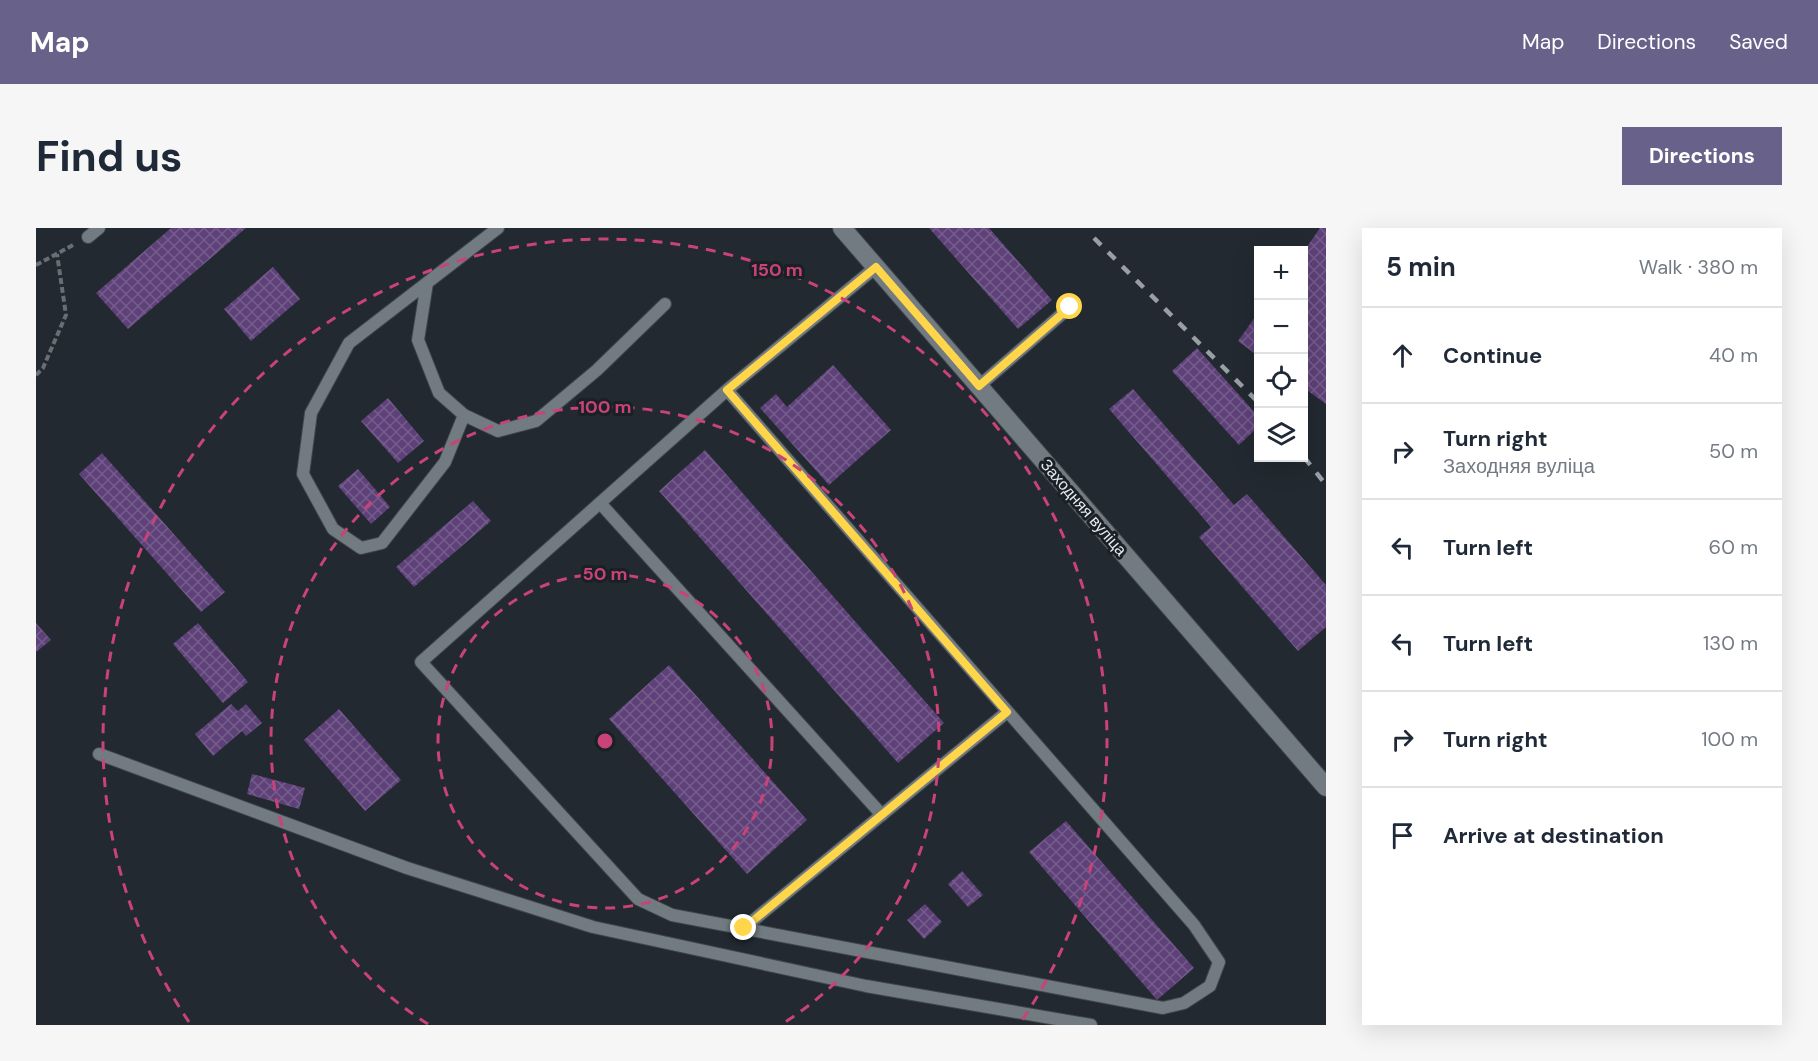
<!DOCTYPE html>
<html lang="en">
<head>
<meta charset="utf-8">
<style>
	body { margin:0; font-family:"DM Sans",sans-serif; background:#f6f6f7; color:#1f2937 }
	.controls { position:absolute; right:18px; top:18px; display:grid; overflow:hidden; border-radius:0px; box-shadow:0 6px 24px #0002 }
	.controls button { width:54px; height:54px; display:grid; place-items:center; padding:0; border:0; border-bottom:2px solid #e0e1e3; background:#fff; color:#1f2937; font:30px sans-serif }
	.stop { position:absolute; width:18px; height:18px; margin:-14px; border:4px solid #ffd54a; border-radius:50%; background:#fff }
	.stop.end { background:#ffd54a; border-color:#fff; box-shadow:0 2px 6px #0008 }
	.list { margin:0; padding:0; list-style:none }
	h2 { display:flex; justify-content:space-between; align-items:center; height:78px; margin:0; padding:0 24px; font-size:26px }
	h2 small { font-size:20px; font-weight:400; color:#747a83 }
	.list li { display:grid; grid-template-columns:39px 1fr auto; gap:18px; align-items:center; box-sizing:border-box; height:96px; padding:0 24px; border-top:2px solid #e0e1e3 }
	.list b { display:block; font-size:22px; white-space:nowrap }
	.list p { margin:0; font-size:20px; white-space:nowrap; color:#747a83 }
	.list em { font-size:20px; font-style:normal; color:#747a83 }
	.icon { flex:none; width:33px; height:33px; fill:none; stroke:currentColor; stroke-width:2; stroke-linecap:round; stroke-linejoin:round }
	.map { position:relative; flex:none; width:1290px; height:797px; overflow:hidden; border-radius:0px }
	header { display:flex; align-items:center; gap:36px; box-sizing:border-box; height:84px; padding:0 30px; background:#68628b; color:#fff }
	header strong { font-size:28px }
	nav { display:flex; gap:33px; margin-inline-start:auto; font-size:21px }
	.intro { display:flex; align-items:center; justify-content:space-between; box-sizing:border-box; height:144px; padding:0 36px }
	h1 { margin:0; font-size:42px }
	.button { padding:15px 27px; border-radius:0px; background:#68628b; color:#fff; font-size:21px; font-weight:700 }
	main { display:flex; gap:36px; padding:0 36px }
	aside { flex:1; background:#fff; border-radius:0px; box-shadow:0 6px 24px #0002 }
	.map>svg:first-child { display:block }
</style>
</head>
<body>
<header>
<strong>Map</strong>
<nav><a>Map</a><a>Directions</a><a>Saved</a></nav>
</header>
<div class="intro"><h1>Find us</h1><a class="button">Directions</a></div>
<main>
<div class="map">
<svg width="1290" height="797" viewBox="0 0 1290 797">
	<defs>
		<pattern id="building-cross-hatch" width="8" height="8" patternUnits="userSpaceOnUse" patternTransform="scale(1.5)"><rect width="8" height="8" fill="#5e4178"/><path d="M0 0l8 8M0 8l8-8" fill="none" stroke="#755d8c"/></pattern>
	</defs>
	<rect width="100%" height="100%" fill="#222930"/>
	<g fill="url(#building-cross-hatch)">
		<polygon points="135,0 210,0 92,101 60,65"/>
		<polygon points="893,0 953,0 1016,72 982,101"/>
		<polygon points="1284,0 1290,0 1290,176 1268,160 1268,23"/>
		<polygon points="237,39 264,71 215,113 188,81"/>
		<polygon points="1222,85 1222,128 1202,113"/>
		<polygon points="1161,120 1222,188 1222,199 1203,217 1136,143"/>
		<polygon points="797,137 855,202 793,257 724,180 740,166 751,179"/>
		<polygon points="1097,161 1198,277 1211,266 1290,357 1290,399 1262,423 1163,309 1175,299 1073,181"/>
		<polygon points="352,170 388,213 362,235 325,193"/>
		<polygon points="669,222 908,495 862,535 623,263"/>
		<polygon points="66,225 189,364 165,384 43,246"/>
		<polygon points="322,241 354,279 335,296 302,258"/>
		<polygon points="437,273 455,293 378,359 360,339"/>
		<polygon points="0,395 15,412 0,424"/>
		<polygon points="162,395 212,454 187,475 137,416"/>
		<polygon points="633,437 771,592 711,646 573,491"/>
		<polygon points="195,476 202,483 210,476 226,495 210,508 206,503 177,528 159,506"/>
		<polygon points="303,481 365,552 329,583 268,512"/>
		<polygon points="216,546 269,560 263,581 211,566"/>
		<polygon points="1030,593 1158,740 1121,772 993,624"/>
		<polygon points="926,643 947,667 932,679 912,656"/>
		<polygon points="889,676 906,694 888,711 871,692"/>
	</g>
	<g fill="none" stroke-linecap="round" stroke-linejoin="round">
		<defs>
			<g id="lane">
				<polyline points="52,9 63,0"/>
				<polyline points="391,55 382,112 403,165 428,187 409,234 346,315 325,320 297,301 267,246 275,185 313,115 462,0"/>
				<polyline points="943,158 1034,79"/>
				<polyline points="691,162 1158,697 1183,734 1174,758 1148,775 1127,780 636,687 602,671 385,434 691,162 840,39"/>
				<polyline points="428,187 462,203 500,193 561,142 629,76"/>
				<polyline points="564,275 846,587"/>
				<polyline points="63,526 371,640 557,699 830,758 1055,797"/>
				<polyline points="708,700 971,484"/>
			</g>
			<polyline id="street" points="806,0 1290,559"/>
		</defs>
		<use href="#lane" stroke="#3f464b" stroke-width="14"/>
		<use href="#street" stroke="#3f464b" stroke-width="20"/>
		<g stroke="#676e74" stroke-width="4" stroke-dasharray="6 3" stroke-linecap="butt">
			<polyline points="0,37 39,16"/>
			<polyline points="0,147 7,140 30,87 21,26"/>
		</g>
		<use href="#lane" stroke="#727b82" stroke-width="12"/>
		<use href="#street" stroke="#727b82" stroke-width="18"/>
		<g stroke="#999fa4" stroke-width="4.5" stroke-dasharray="10 10" stroke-linecap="butt">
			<polyline points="1058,10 1222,174"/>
			<polyline points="1268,229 1290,257"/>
		</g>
	</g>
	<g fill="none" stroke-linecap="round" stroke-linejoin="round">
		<polyline stroke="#ffd54a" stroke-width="8" points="708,700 971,484 691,162 840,39 943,158 1034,79"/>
	</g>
	<g fill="none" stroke="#c94278" stroke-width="3" stroke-dasharray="10 8">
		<circle cx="569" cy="513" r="167"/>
		<path d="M392 796A334 334 0 1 1 746 796"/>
		<path d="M153 794A502 502 0 1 1 985 794"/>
	</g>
	<g text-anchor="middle" stroke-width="6" stroke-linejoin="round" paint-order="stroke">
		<g font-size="16" fill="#e5eaee" stroke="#192026">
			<text transform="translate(1048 279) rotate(49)" y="6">Заходняя вуліца</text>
		</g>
	</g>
	<circle cx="569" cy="513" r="9" fill="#c94278" stroke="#192026" stroke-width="3"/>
	<g font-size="18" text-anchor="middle" font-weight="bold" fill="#c94278" stroke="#192026" stroke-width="6" stroke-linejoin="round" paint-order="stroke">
		<text x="741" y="48">150 m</text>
		<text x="569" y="185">100 m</text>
		<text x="569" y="352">50 m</text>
	</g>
</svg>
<div class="controls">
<button>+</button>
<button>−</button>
<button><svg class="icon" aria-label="locate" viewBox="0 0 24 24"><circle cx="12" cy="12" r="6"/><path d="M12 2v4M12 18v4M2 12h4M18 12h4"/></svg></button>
<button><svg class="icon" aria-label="layers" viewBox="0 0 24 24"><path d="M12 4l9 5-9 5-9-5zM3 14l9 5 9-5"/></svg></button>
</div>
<div class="stop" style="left:1034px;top:79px"></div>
<div class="stop end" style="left:708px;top:700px"></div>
</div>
<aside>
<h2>5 min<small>Walk · 380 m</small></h2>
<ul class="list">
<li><svg class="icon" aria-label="ahead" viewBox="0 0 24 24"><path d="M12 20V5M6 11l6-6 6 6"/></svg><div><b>Continue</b></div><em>40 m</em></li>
<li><svg class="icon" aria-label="right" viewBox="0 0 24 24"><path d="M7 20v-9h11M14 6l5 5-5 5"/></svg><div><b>Turn right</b><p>Заходняя вуліца</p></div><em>50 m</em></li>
<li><svg class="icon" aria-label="left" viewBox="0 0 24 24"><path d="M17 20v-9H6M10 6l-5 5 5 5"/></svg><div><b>Turn left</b></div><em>60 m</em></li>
<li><svg class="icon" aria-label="left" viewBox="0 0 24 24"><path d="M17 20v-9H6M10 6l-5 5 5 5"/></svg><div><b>Turn left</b></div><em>130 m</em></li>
<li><svg class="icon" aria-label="right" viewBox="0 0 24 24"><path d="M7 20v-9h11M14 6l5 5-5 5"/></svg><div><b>Turn right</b></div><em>100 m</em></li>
<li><svg class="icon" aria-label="arrive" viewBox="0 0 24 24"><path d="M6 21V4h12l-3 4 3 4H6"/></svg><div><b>Arrive at destination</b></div></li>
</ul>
</aside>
</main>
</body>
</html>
